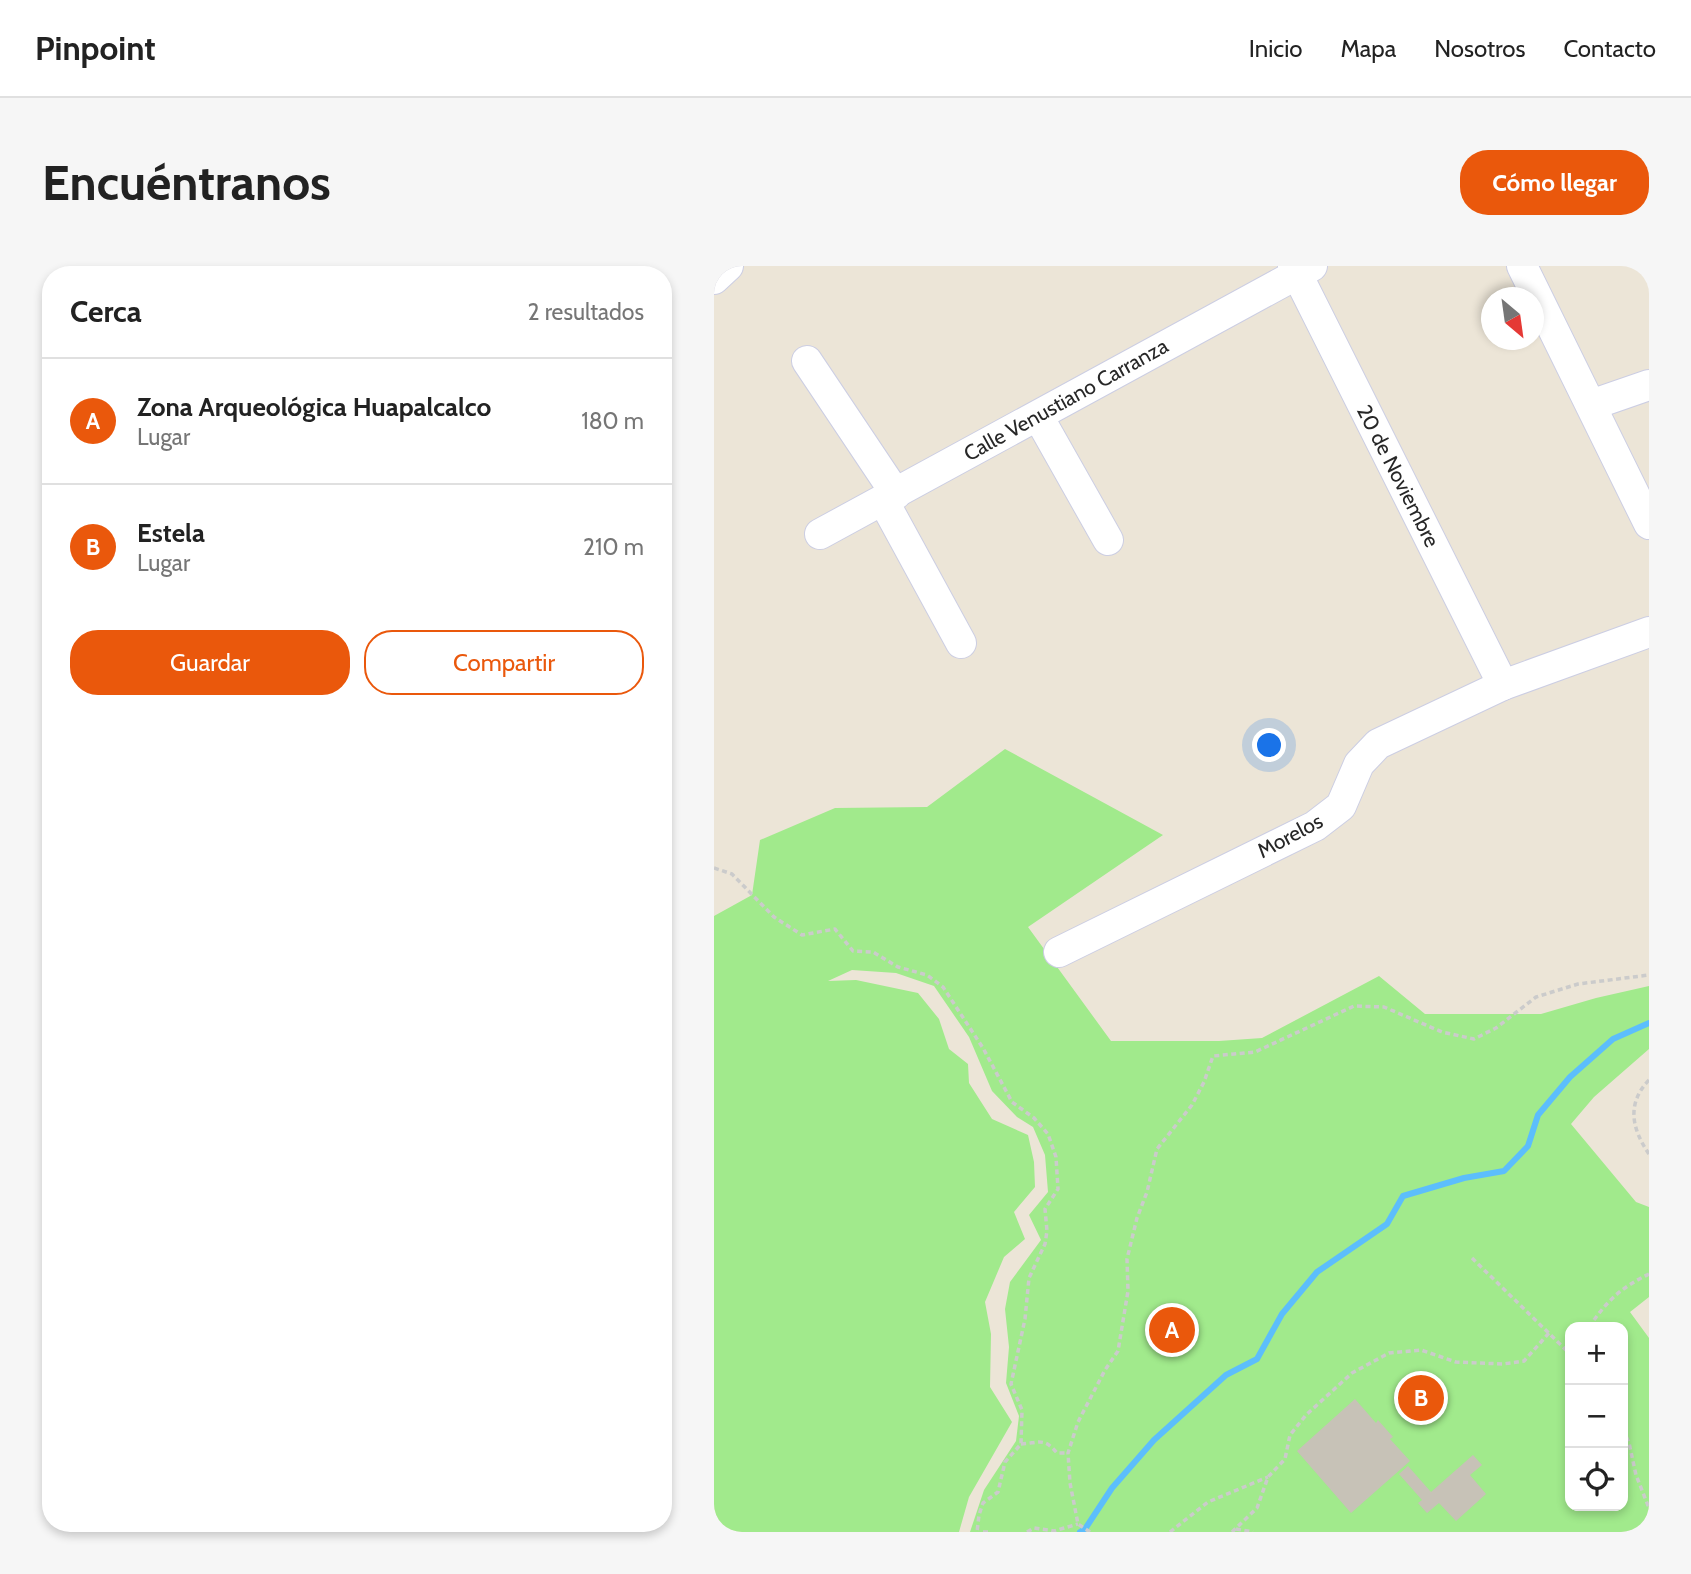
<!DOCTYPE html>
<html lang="es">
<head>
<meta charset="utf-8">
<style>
	body { margin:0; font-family:Cabin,sans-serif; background:#f6f6f6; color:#222 }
	.controls { position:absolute; right:21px; bottom:21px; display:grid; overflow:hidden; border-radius:14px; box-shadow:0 4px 10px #0003 }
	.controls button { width:63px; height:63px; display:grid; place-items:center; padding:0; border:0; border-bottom:2px solid #e0e0e0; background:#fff; color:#222; font:35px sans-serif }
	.compass { position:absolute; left:767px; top:21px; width:63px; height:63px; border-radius:50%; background:#fff; box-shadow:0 4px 10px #0003; rotate:151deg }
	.you { position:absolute; left:556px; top:480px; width:24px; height:24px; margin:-18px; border:5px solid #fff; border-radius:50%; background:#1a73e8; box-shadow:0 0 0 10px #1a73e833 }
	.badge { display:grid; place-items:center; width:46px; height:46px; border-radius:50%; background:#ea580c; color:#fff; font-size:23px; font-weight:700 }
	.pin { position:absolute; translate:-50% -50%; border:4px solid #fff; box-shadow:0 2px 7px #0006 }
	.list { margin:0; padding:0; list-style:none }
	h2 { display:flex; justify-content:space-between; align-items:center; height:91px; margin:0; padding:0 28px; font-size:30px }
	h2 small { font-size:23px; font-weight:400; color:#767676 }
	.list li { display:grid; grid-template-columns:46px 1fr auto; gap:21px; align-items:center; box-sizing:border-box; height:126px; padding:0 28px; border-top:2px solid #e0e0e0 }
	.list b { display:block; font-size:26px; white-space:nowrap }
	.list p { margin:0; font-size:23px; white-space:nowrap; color:#767676 }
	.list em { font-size:23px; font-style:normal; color:#767676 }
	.actions { display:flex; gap:14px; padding:21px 28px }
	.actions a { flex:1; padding:16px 0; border:2px solid #ea580c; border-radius:28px; text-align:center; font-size:24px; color:#ea580c }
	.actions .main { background:#ea580c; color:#fff }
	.icon { flex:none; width:38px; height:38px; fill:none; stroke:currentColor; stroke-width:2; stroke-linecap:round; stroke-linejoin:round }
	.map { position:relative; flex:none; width:935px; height:1266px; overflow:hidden; border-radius:28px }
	header { display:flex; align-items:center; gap:42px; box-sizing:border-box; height:98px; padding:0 35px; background:#fff; border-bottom:2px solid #e0e0e0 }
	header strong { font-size:33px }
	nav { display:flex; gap:38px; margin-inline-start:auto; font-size:24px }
	.intro { display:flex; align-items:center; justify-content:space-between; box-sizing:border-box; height:168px; padding:0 42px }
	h1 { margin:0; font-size:49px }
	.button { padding:18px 32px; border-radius:28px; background:#ea580c; color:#fff; font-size:24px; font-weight:700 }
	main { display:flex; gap:42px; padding:0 42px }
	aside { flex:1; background:#fff; border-radius:28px; box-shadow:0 4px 10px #0003 }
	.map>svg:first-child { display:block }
</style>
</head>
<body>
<header>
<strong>Pinpoint</strong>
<nav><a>Inicio</a><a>Mapa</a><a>Nosotros</a><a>Contacto</a></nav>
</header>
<div class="intro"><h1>Encuéntranos</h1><a class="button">Cómo llegar</a></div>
<main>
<aside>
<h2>Cerca<small>2 resultados</small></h2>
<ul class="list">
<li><span class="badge">A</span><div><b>Zona Arqueológica Huapalcalco</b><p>Lugar</p></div><em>180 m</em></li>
<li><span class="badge">B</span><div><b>Estela</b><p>Lugar</p></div><em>210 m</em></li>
</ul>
<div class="actions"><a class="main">Guardar</a><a>Compartir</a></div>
</aside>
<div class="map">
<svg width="935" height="1266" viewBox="0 0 935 1266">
	<rect width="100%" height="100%" fill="#ece5d7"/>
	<path fill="#a1ea8c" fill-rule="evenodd" d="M 291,483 L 449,569 L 314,661 L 397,775 L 505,775 L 548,772 L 665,710 L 711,748 L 827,748 L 882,732 L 935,720 L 935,783 L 880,831 L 857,858 L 922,936 L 935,941 L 935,1031 L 916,1046 L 935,1072 L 935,1266 L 256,1266 L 270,1224 L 302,1175 L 305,1150 L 292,1117 L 295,1081 L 291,1043 L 296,1016 L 327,974 L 315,949 L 334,926 L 331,889 L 319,861 L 303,851 L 278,825 L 255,771 L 220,720 L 182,707 L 138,704 L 114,715 L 142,714 L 204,727 L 225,753 L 235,783 L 254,798 L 255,817 L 278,853 L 314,869 L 320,896 L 321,921 L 300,946 L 311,973 L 290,991 L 271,1036 L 277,1068 L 276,1121 L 298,1156 L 255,1231 L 245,1266 L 0,1266 L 0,650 L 38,629 L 46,574 L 121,542 L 213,541 ZM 856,1061 L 909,1061 L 909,1240 L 856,1240 Z"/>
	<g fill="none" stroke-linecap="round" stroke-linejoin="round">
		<polyline stroke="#5cbefc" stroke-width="6" points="366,1266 371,1263 398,1222 440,1174 512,1109 543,1093 568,1048 603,1006 673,958 689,930 750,912 790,905 814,880 824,849 856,811 899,773 935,757"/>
	</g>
	<g fill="#c7c2b7">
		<polygon points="708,1124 715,1132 707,1139 699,1131"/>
		<polygon points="641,1133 662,1157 664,1154 679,1171 676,1173 696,1195 637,1247 583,1185"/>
		<polygon points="759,1189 768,1199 756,1209 772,1228 742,1255 725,1237 713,1247 704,1237 708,1234 685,1208 694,1200 717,1226"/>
	</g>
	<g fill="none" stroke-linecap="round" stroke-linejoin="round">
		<defs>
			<g id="minor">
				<polyline points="579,0 789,419"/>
				<polyline points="808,0 935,258"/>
				<polyline points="0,13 14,0"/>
				<polyline points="93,95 182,228"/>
				<polyline points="877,139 935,119"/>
				<polyline points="324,150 394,274"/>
				<polyline points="169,234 247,377"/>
				<polyline points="106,268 598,0"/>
				<polyline points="345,686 601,560 627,540 645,498 664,478 789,419 935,366"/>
			</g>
		</defs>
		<use href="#minor" stroke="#cccee3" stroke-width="32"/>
		<g stroke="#cbcbcb" stroke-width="3.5" stroke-dasharray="5 3.5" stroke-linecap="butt">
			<polyline points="0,602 18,608 60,651 88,669 121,663 139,685 159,686 184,701 213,709 229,721 269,782 298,836 320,852 334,868 342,891 344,923 331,943 333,965 331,978 315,1012 311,1053 297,1118 308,1144 307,1178 291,1196 284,1226 269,1237 265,1249 263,1266"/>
			<path d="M 935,814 C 912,838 918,863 935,888"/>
			<polyline points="758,992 853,1085 856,1082"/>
			<path d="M 875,1061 C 893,1035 906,1022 935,1008"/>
			<polyline points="909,1163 915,1177 922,1209 935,1242"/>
			<path d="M 307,1178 C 325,1177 330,1171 343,1187 L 354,1187"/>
			<polyline points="522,1263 539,1266"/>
			<polyline points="269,1266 277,1266"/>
			<polyline points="313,1266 320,1262 340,1265 364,1258"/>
			<polyline points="376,1266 364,1258 356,1217 354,1187 364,1156 391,1104 404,1085 414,1025 413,993 423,952 433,926 443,883 478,839 490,816 499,790 541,786 640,740 670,741 728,766 760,773 782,762 822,731 864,718 935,709"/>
			<polyline points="456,1266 494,1236 554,1211"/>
			<polyline points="518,1266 543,1242 554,1211 571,1193 576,1169 592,1149 638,1107 675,1087 707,1084 742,1096 789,1098 810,1095 835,1067"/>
		</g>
		<use href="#minor" stroke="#fff" stroke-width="30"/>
	</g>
	<g text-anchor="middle" stroke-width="7" stroke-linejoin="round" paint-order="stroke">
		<g font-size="21" fill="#272727" stroke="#fff">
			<text transform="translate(352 134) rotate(-29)" y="7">Calle Venustiano Carranza</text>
			<text transform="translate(684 210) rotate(63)" y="7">20 de Noviembre</text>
			<text transform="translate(576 570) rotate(-28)" y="7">Morelos</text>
		</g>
	</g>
</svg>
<div class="controls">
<button>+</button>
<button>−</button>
<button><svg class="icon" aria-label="locate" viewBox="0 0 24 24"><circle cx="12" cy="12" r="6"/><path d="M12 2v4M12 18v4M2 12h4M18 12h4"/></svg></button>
</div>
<svg class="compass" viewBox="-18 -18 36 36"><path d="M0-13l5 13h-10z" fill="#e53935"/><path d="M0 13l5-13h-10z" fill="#767676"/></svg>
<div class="you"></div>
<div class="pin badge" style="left:458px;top:1064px">A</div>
<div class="pin badge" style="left:707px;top:1132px">B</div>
</div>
</main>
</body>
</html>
